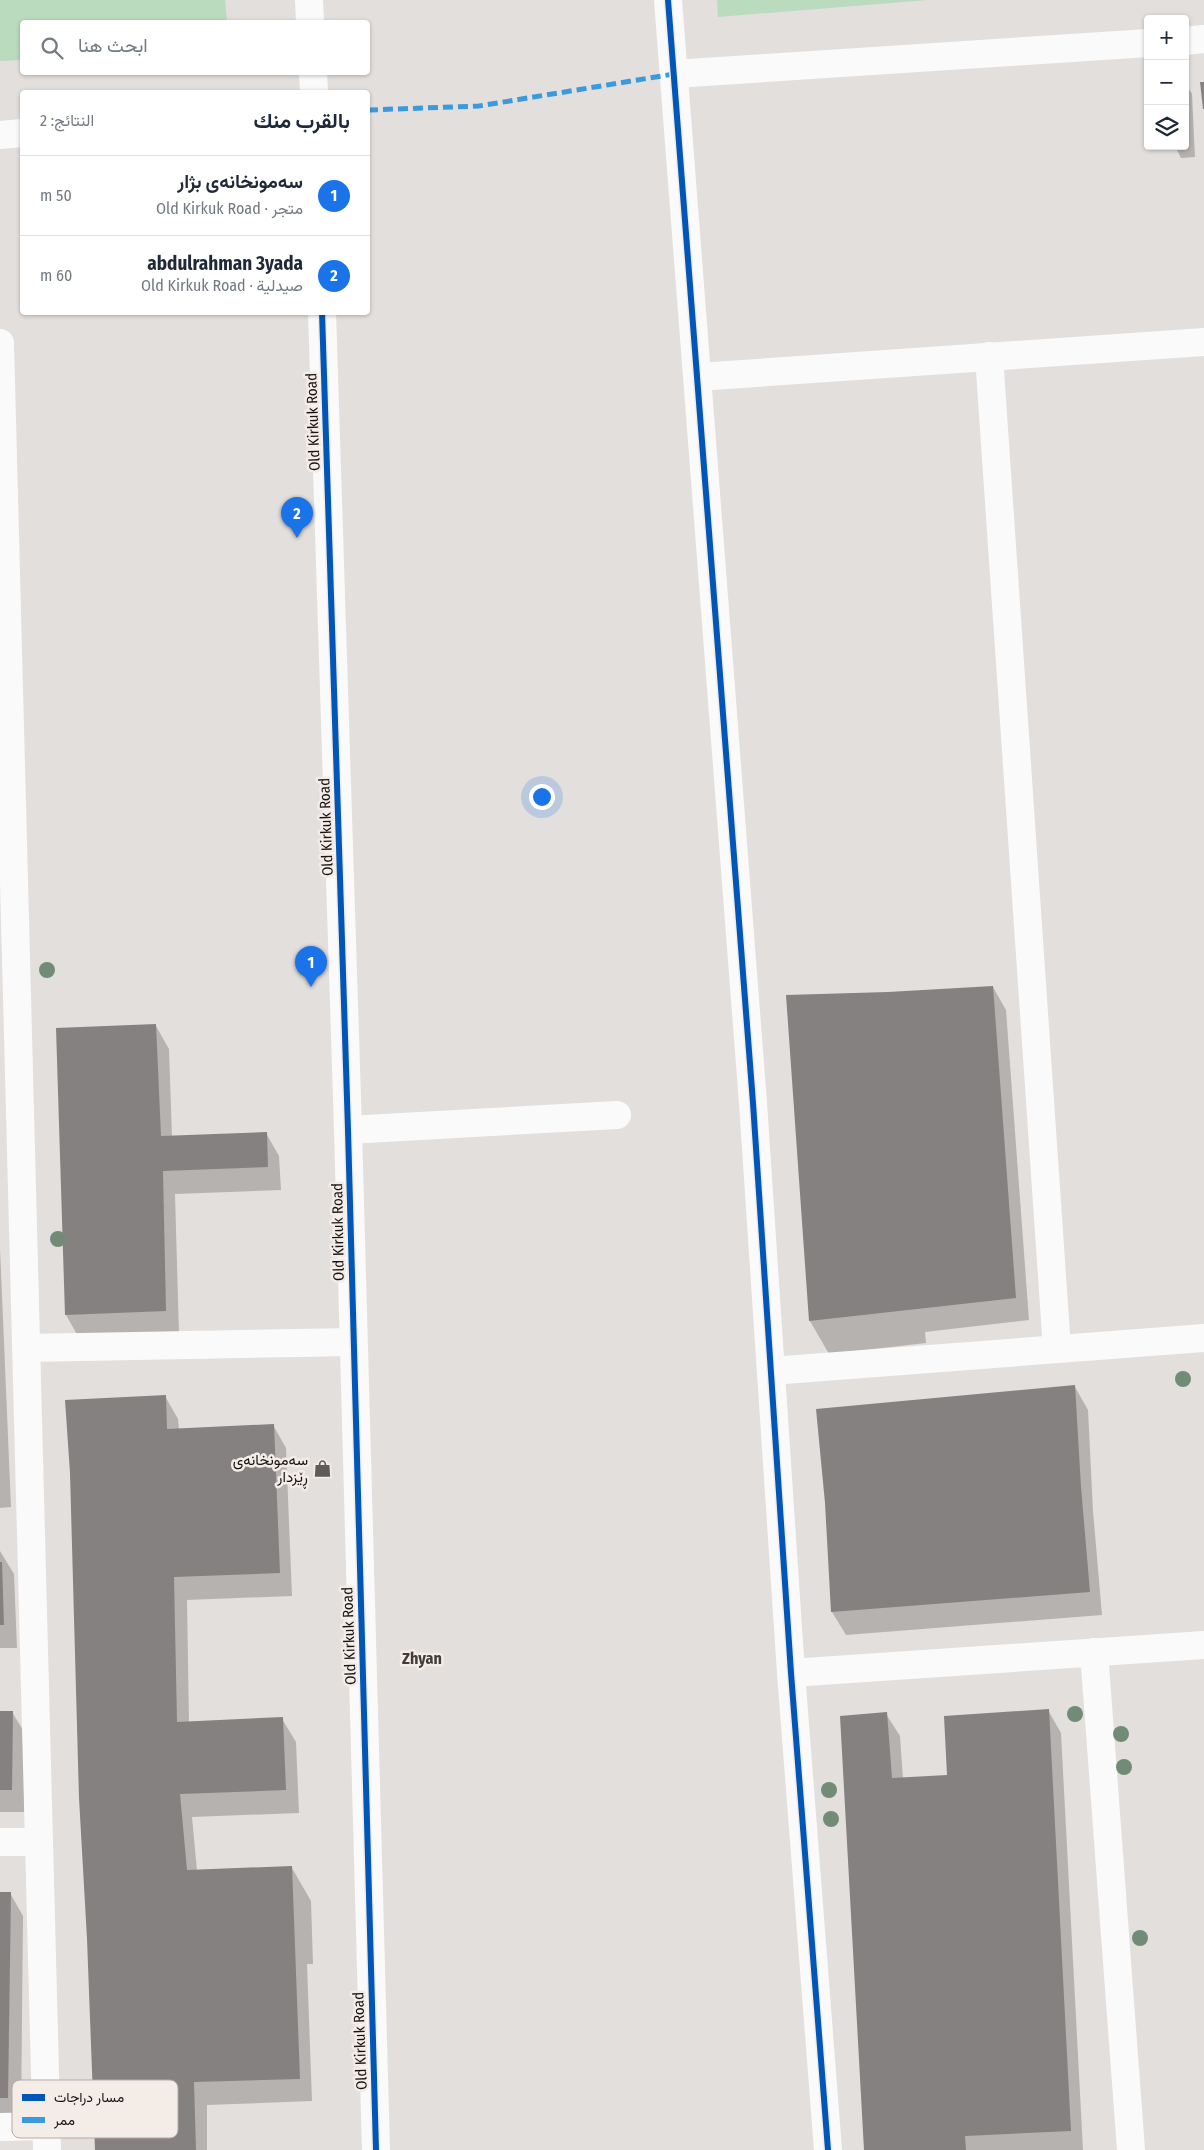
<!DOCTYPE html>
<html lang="ar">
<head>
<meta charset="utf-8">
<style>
	body { margin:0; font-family:"Fira Sans Condensed",Vazirmatn,sans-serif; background:#f6f6f7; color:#1f2937; direction:rtl }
	.controls { position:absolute; right:15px; top:15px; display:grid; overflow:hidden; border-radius:5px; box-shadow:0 1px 4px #0004 }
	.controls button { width:45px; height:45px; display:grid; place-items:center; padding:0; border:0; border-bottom:1px solid #e0e1e3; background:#fff; color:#1f2937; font:25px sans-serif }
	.you { position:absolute; left:541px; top:796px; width:18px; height:18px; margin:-12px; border:4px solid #fff; border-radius:50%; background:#1a73e8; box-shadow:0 0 0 8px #1a73e833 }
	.badge { display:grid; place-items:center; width:32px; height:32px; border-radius:50%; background:#1a73e8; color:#fff; font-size:16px; font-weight:700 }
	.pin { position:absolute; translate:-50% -41px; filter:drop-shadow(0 1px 2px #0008) }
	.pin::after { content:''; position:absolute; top:26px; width:18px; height:15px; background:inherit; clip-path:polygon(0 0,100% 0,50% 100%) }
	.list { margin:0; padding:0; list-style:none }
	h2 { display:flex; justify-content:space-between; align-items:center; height:65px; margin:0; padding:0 20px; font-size:21px }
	h2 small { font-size:16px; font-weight:400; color:#747a83 }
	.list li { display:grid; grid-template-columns:32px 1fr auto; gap:15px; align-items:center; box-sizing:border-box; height:80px; padding:0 20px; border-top:1px solid #e0e1e3 }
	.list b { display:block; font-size:19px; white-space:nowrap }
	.list p { margin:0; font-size:16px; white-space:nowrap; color:#747a83 }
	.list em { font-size:16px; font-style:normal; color:#747a83 }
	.icon { flex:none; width:28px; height:28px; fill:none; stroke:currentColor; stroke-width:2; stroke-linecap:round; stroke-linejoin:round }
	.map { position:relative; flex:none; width:1204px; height:2150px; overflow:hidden; direction:ltr }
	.search { position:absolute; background:#fff; box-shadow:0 1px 4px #0004; left:20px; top:20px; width:350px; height:55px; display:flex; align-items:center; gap:12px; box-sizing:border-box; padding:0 18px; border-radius:5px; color:#747a83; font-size:19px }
	.panel { position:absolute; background:#fff; box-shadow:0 1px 4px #0004; left:20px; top:90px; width:350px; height:225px; border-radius:5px; direction:rtl }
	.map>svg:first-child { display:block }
</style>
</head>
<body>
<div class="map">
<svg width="1204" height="2150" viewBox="0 0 1204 2150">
	<rect width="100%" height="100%" fill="#e3dfdd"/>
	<g fill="#badbbe">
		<polygon points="0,0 225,0 227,22 22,22 22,60 0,61"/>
		<polygon points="717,0 928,0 718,17"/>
	</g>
	<g fill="#0003">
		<polygon points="1185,83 1192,94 1195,157 1181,158 1175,146 1185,146"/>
		<polygon points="993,987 1006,1010 1029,1320 925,1332 926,1343 829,1354 810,1321 888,994"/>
		<polygon points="156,1026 169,1049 172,1137 266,1133 279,1156 281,1190 175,1194 179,1334 79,1338 66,1315"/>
		<polygon points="0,1248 11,1507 0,1508"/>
		<polygon points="1075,1387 1088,1410 1093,1511 1102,1615 846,1635 832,1612 826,1504"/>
		<polygon points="165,1396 178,1419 179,1430 273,1425 286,1448 292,1596 187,1600 189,1723 282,1719 296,1742 299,1813 192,1817 197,1871 292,1868 311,1901 313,1964 307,1964 312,2101 207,2105 207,2150 96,2150"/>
		<polygon points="0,1551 14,1574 17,1648 0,1648"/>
		<polygon points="1048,1710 1061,1733 1083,2150 865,2150 886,1714 900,1736 903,1779 949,1776"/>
		<polygon points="12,1712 26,1735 24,1812 0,1812 0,1713"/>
		<polygon points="0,1893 10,1893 23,1916 21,2120 0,2120"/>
	</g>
	<g fill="#848180">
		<polygon points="1200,82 1204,82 1204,109 1203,109"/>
		<polygon points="1185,96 1187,96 1189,146 1185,147"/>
		<polygon points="993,986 1016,1298 809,1321 786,995 888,992"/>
		<polygon points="156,1024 161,1136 267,1132 268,1167 163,1171 166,1311 65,1315 56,1028"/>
		<polygon points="1075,1385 1081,1487 1090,1592 831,1612 825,1503 816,1409"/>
		<polygon points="166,1395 167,1429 274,1424 280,1573 174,1577 177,1722 283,1717 286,1790 180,1794 187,1870 292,1866 300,2079 194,2082 196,2150 95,2150 87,1939 79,1798 70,1473 65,1400"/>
		<polygon points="0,1562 2,1562 4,1625 0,1625"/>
		<polygon points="1049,1709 1071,2131 965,2136 966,2150 864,2150 840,1716 887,1712 892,1778 947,1775 944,1716"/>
		<polygon points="0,1711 13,1711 12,1790 0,1790"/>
		<polygon points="0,1892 11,1892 8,2098 0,2098"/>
	</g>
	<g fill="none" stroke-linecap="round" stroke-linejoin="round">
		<g stroke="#fbfafa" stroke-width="28">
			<polyline points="309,0 310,22"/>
			<polyline points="668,0 753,1103 791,1673 828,2150"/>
			<polyline points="1185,41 1204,39"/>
			<polyline points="313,72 314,92"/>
			<polyline points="674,74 1148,43"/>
			<polyline points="0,135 22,133"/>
			<polyline points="322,312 348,1130 376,2150"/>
			<polyline points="0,343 47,2150"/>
			<polyline points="989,356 1057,1349"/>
			<polyline points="698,377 1204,342"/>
			<polyline points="348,1130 617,1115"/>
			<polyline points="27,1348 353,1342"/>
			<polyline points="771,1371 1204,1338"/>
			<polyline points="1094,1652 1131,2150"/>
			<polyline points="791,1673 1204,1645"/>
			<polyline points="0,1842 39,1842"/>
			<polyline points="0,2127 46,2126"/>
		</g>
		<polyline stroke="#3b9ade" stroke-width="5" stroke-dasharray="10 5" stroke-linecap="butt" points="368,110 479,106 674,74"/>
		<defs>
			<g id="cycleway">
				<polyline points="668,0 753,1103 791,1673 828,2150"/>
				<polyline points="322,312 348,1130 376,2150"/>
			</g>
		</defs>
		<use href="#cycleway" stroke="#f3ece7" stroke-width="9"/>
		<use href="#cycleway" stroke="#0057b8" stroke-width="6"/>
	</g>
	<g fill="#718b77">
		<circle cx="47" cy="970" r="8"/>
		<circle cx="58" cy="1239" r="8"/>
		<circle cx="1183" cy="1379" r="8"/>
		<circle cx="1075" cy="1714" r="8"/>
		<circle cx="1121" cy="1734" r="8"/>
		<circle cx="1124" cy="1767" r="8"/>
		<circle cx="829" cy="1790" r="8"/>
		<circle cx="831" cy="1819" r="8"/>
		<circle cx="1140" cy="1938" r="8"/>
	</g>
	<defs>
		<symbol id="shop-bare" viewBox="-9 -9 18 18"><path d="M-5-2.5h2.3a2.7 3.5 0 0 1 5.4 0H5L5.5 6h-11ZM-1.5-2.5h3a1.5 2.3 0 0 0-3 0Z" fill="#5e5b5a" stroke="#f3ece7" stroke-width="2.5" paint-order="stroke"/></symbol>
	</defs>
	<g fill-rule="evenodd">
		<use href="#shop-bare" x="310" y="1456" width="25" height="25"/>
	</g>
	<g text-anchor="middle" stroke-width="5" stroke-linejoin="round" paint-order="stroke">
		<g font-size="15" fill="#171413" stroke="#f3ece7">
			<text transform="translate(313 422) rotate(-92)" y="5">Old Kirkuk Road</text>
			<text transform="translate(326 827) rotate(-92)" y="5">Old Kirkuk Road</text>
			<text transform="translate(338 1232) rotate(-91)" y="5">Old Kirkuk Road</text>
			<text transform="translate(349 1636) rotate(-92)" y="5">Old Kirkuk Road</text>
			<text transform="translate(360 2041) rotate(-92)" y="5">Old Kirkuk Road</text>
		</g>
		<g font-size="15" fill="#171413" stroke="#f3ece7" text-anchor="end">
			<text x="308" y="1465">سەمونخانەی<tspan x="308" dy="17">ڕێزدار</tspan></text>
		</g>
		<g font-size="16" font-weight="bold" fill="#433d3a" stroke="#f3ece7">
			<text x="422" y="1664">Zhyan</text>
		</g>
	</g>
	<rect x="12" y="2080" width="166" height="58" rx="8" fill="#f3ece7" stroke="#b1aba7" stroke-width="1"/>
	<rect x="22" y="2094" width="23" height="7" fill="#0057b8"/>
	<rect x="22" y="2117" width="23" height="6" fill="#3b9ade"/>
	<g font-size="14" fill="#171413">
		<text x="54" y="2102">مسار دراجات</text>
		<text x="54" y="2125">ممر</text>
	</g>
</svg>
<div class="controls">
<button>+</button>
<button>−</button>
<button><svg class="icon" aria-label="layers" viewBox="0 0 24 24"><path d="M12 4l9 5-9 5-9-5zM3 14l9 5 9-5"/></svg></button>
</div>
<div class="you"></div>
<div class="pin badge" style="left:311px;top:987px">1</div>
<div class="pin badge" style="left:297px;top:538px">2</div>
<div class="search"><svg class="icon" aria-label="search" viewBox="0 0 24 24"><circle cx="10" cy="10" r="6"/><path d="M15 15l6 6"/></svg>ابحث هنا</div>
<section class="panel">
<h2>بالقرب منك<small>النتائج: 2</small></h2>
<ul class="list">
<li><span class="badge">1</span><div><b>سەمونخانەی بژار</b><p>متجر · Old Kirkuk Road</p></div><em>50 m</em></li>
<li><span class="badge">2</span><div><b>abdulrahman 3yada</b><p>صيدلية · Old Kirkuk Road</p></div><em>60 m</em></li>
</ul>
</section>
</div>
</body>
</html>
